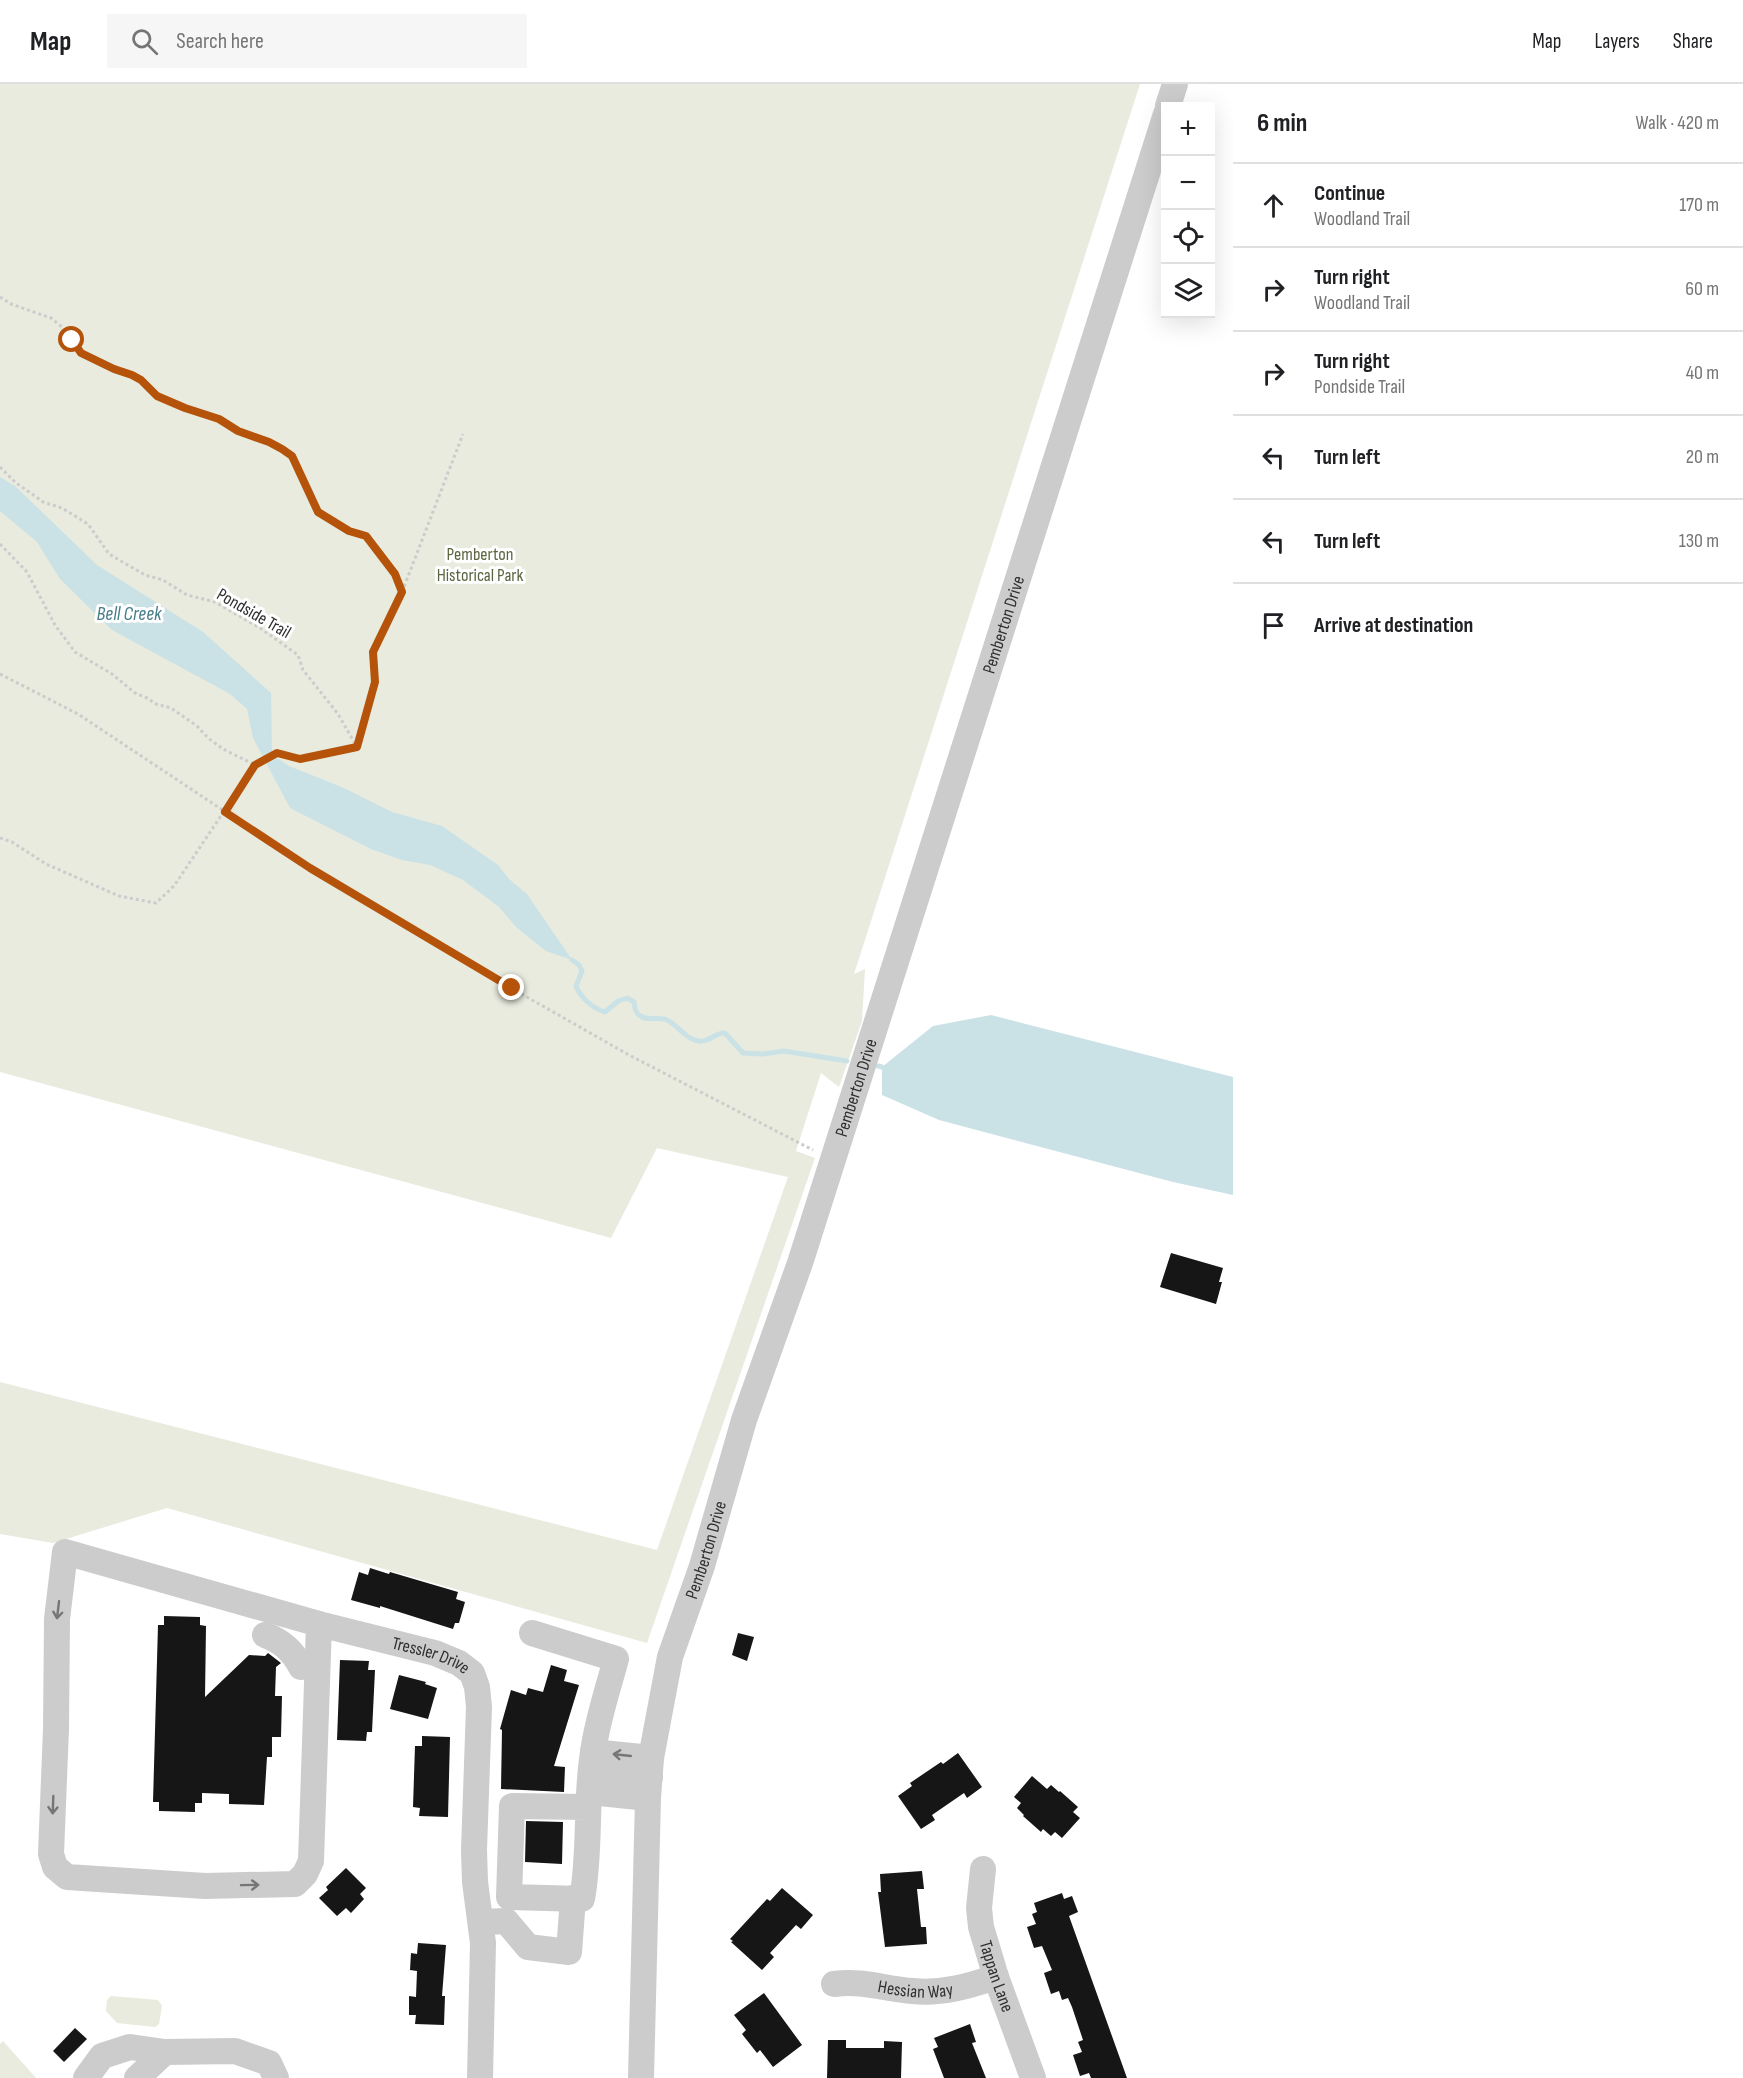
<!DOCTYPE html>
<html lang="en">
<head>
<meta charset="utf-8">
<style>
	body { margin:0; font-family:"Sofia Sans Condensed",sans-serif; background:#f6f6f6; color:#202124 }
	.controls { position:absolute; right:18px; top:18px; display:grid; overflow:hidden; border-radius:0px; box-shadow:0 6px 24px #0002 }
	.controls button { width:54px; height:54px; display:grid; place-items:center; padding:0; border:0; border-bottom:2px solid #e0e0e0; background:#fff; color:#202124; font:30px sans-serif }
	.stop { position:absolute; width:18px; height:18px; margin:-14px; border:4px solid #b45309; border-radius:50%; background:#fff }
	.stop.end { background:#b45309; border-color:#fff; box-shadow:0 2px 6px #0008 }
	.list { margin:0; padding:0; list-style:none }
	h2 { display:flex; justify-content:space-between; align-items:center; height:78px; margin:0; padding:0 24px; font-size:26px }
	h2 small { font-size:20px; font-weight:400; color:#757577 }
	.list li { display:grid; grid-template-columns:39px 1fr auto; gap:18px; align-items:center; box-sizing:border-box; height:84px; padding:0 24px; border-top:2px solid #e0e0e0 }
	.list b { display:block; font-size:22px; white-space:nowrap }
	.list p { margin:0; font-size:20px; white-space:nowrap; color:#757577 }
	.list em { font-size:20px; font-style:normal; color:#757577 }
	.icon { flex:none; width:33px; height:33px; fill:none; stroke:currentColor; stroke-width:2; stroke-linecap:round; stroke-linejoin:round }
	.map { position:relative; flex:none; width:1233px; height:1994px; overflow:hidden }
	header { display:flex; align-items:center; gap:36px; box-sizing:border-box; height:84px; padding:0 30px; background:#fff; border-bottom:2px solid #e0e0e0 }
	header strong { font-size:28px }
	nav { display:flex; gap:33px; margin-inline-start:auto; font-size:21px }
	.search { width:420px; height:54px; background:#f6f6f6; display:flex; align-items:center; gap:15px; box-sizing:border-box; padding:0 21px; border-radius:0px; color:#757577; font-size:22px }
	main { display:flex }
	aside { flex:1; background:#fff }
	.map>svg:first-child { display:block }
</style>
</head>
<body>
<header>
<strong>Map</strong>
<div class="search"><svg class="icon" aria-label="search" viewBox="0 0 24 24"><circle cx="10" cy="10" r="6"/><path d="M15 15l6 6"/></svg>Search here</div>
<nav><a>Map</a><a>Layers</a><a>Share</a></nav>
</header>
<main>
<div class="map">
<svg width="1233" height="1994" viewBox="0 0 1233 1994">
	<rect width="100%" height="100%" fill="#fff"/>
	<g fill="#e8ebde">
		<polygon points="0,0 1140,0 854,890 865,885 862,937 839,1003 821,989 796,1067 815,1074 647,1559 167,1424 53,1459 0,1450 0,1298 657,1466 788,1093 657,1064 611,1154 0,988"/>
		<polygon points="111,1912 158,1916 162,1922 159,1940 155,1943 117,1939 106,1927 107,1916"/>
		<polygon points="3,1957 36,1994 0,1994 0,1960"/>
	</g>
	<g fill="#cae2e6">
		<polygon points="0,393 15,402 97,481 203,548 271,609 272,671 289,682 344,704 392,728 442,742 498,781 509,795 527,810 572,876 546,867 516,843 499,823 463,796 430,781 402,776 371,765 290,724 253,654 247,625 230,610 112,546 60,495 37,458 0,427"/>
		<polygon points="991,931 1233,993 1233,1111 1173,1098 939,1036 882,1011 882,983 933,942"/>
	</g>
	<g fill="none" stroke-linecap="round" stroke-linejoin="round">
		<g stroke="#cae2e6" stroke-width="5">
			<path d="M 572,876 L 579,881 L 582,887 L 576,902 C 581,914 592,924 605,928 L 618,917 L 627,914 L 634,918 C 635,923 634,927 639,931 C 647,938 658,932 667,936 C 678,941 686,956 699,957 C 709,959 715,948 725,949 L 743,969 L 763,970 L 784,967 L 847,977"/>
			<polyline points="878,982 882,983"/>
		</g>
	</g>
	<g fill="#161616">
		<polygon points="1171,1169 1223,1184 1219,1198 1222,1198 1216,1220 1160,1203"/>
		<polygon points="370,1484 389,1490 390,1488 458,1508 456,1515 465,1518 459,1539 455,1539 453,1545 380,1522 380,1524 351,1516 359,1488 368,1491"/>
		<polygon points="164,1532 200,1533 200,1541 206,1542 205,1613 249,1571 265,1572 268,1569 281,1579 276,1583 275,1612 282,1612 281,1653 272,1653 272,1673 267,1673 264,1721 229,1720 229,1710 202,1709 202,1719 195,1719 195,1728 159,1727 159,1718 153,1718 158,1541 164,1541"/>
		<polygon points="738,1549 754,1553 747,1577 732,1571"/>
		<polygon points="340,1576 369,1577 368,1586 375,1586 372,1648 367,1648 366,1657 337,1656"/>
		<polygon points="551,1581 567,1586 564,1597 579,1601 554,1682 565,1683 564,1708 501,1705 502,1646 500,1645 511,1606 526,1611 528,1604 543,1608"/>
		<polygon points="399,1591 426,1598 425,1600 437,1604 428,1635 390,1625"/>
		<polygon points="422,1652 450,1653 448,1733 419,1732 420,1724 413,1723 415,1662 422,1662"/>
		<polygon points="958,1669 982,1703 967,1714 964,1709 932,1731 935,1736 921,1745 898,1712 912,1702 910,1699 941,1678 943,1680"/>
		<polygon points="1032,1692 1047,1705 1051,1701 1059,1708 1060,1707 1078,1723 1073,1728 1080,1734 1062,1754 1055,1748 1051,1752 1043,1745 1041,1748 1023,1732 1024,1731 1017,1724 1021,1719 1014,1713"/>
		<polygon points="526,1737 563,1738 562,1780 525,1778"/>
		<polygon points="346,1784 366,1804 360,1810 364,1815 351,1829 346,1824 337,1832 319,1814 328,1806 326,1803"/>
		<polygon points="922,1787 924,1805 917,1805 921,1843 926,1843 927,1860 885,1863 878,1808 881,1808 880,1790"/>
		<polygon points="782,1804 813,1831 801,1845 796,1841 770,1869 774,1873 762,1886 731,1858 733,1857 730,1855 767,1815 770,1817"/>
		<polygon points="1062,1809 1064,1815 1072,1812 1078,1828 1069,1832 1127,1994 1091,1994 1089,1989 1080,1992 1073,1971 1082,1968 1078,1958 1083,1956 1072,1923 1068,1914 1062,1916 1059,1907 1051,1910 1044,1889 1052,1886 1042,1862 1034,1864 1027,1843 1036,1840 1032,1830 1037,1828 1034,1819"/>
		<polygon points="418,1859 446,1861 442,1912 445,1912 444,1941 415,1940 416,1931 409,1931 409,1912 416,1913 417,1887 410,1886 411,1869 417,1870"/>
		<polygon points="764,1909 802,1961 773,1983 760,1966 757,1969 742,1950 746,1946 734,1931"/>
		<polygon points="970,1940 976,1958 972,1959 986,1994 944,1994 933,1965 938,1963 934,1954"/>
		<polygon points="75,1944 87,1955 64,1978 53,1967"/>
		<polygon points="828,1956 846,1956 846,1964 884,1964 884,1957 902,1958 901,1994 827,1994"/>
	</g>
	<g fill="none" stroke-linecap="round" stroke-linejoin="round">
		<g stroke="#ccc" stroke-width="3" stroke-dasharray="3 3" stroke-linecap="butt">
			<polyline points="0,213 11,220 51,234 63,244 80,269 114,285 132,291 141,296 157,312 219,335 238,347 269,358 282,365 292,372 318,428 349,447 366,452 395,491 402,509 373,568 375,598 361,640 357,663"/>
			<polyline points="0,383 15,398 43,418 62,424 88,440 109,470 145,491 163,496 187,511 215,518 260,544 298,571 303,586 338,630 357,663"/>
			<polyline points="0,460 27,488 55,541 75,568 112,590 135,609 147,614 156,620 171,624 197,642 208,654 223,665 255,681"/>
			<polyline points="402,508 463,350"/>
			<polyline points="0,590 78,630 310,784 511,904 629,971 813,1066"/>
			<polyline points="0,754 12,758 46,780 119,812 156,819 174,802 255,681 277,669 300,675 357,663"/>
		</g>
		<g stroke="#ccc" stroke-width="26">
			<polyline points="1168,22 1175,0"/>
			<path id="s1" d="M 319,1540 L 311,1777 L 305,1790 L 295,1800 L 205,1802 L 67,1793 L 55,1783 L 51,1770 L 56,1645 L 57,1535 L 65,1468 L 319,1540 L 435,1569 L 459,1579 L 472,1589 L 477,1603 L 479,1623 L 474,1766 L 475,1798 L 483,1859 L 480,1994"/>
			<path d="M 532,1549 L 616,1575 C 608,1605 597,1637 593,1668 C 585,1717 591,1766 582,1815 L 509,1813 L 512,1722 L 587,1723"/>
			<path d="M 265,1551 C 282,1557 293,1567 301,1583"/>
			<polyline points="593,1668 651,1674"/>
			<polyline points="591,1689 650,1693"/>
			<polyline points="590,1708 648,1714"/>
			<path id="s2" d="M 983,1785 L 979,1824 L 981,1843 L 996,1893 L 1033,1994"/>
			<polyline points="482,1838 506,1837 528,1863 569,1868 573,1814"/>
			<path id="s3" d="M 834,1900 C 864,1896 884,1905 913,1907 C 942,1910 969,1902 996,1893"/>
			<polyline points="86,1994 102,1972 130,1963 165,1968"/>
			<polyline points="137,1994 165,1968 235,1967 269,1979 276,1994"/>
			<path id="s4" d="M 641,1994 L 648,1714 L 651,1674 L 670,1573 L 702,1482 L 744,1336 L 800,1179 L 1166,30"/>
		</g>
	</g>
	<defs><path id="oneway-shaft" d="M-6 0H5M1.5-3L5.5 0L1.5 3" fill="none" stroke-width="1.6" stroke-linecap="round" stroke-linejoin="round" transform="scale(1.5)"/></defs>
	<g stroke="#767676">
		<use href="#oneway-shaft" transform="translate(58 1526) rotate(97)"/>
		<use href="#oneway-shaft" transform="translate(622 1671) rotate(-174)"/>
		<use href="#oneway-shaft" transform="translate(53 1721) rotate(92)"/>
		<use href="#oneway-shaft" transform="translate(250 1801) rotate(-1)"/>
	</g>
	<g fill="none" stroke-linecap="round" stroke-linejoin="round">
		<polyline stroke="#b45309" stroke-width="8" points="72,256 81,269 114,285 132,291 141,296 157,312 185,324 219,335 238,347 269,358 282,365 292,372 318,428 349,447 366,452 395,490 402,508 373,568 375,598 357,663 300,675 277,669 255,681 225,728 310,784 512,904"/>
	</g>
	<g text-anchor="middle" stroke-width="6" stroke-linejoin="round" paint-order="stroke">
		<g font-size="18" fill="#5a6641" stroke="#fff">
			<text x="480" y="476">Pemberton<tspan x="480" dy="21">Historical Park</tspan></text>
		</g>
		<g font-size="18" fill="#2f2f2f" stroke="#fff">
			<text transform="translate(254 529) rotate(30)" y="6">Pondside Trail</text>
			<text dy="6" stroke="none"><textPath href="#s4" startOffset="1508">Pemberton Drive</textPath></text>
			<text dy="6" stroke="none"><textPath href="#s4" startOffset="1022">Pemberton Drive</textPath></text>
			<text dy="6" stroke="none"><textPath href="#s4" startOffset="536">Pemberton Drive</textPath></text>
			<text dy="6" stroke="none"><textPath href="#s1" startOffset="1206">Tressler Drive</textPath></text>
			<text dy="6" stroke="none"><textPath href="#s2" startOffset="110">Tappan Lane</textPath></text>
			<text dy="6" stroke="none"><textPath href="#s3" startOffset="82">Hessian Way</textPath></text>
		</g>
		<g font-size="20" font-style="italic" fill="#457d89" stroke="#fff">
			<text x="129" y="536">Bell Creek</text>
		</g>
	</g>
</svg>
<div class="controls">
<button>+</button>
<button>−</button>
<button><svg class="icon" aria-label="locate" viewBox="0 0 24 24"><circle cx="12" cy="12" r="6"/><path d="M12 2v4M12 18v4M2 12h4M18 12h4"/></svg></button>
<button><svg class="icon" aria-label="layers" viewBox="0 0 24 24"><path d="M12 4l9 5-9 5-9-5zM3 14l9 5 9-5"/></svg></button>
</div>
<div class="stop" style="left:72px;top:256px"></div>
<div class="stop end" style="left:512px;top:904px"></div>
</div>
<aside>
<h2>6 min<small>Walk · 420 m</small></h2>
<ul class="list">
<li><svg class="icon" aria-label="ahead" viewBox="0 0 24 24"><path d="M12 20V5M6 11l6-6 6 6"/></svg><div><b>Continue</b><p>Woodland Trail</p></div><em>170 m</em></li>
<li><svg class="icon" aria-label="right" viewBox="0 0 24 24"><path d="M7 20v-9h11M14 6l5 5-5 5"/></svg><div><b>Turn right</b><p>Woodland Trail</p></div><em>60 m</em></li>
<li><svg class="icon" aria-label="right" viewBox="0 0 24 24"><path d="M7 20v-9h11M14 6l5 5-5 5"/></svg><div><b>Turn right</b><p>Pondside Trail</p></div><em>40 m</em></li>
<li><svg class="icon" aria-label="left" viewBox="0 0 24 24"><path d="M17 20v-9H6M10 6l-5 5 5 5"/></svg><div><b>Turn left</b></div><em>20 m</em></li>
<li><svg class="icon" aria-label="left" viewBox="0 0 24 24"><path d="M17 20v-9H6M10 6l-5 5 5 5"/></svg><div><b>Turn left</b></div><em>130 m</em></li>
<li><svg class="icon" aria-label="arrive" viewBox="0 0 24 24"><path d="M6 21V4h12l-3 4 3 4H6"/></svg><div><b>Arrive at destination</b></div></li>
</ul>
</aside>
</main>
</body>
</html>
